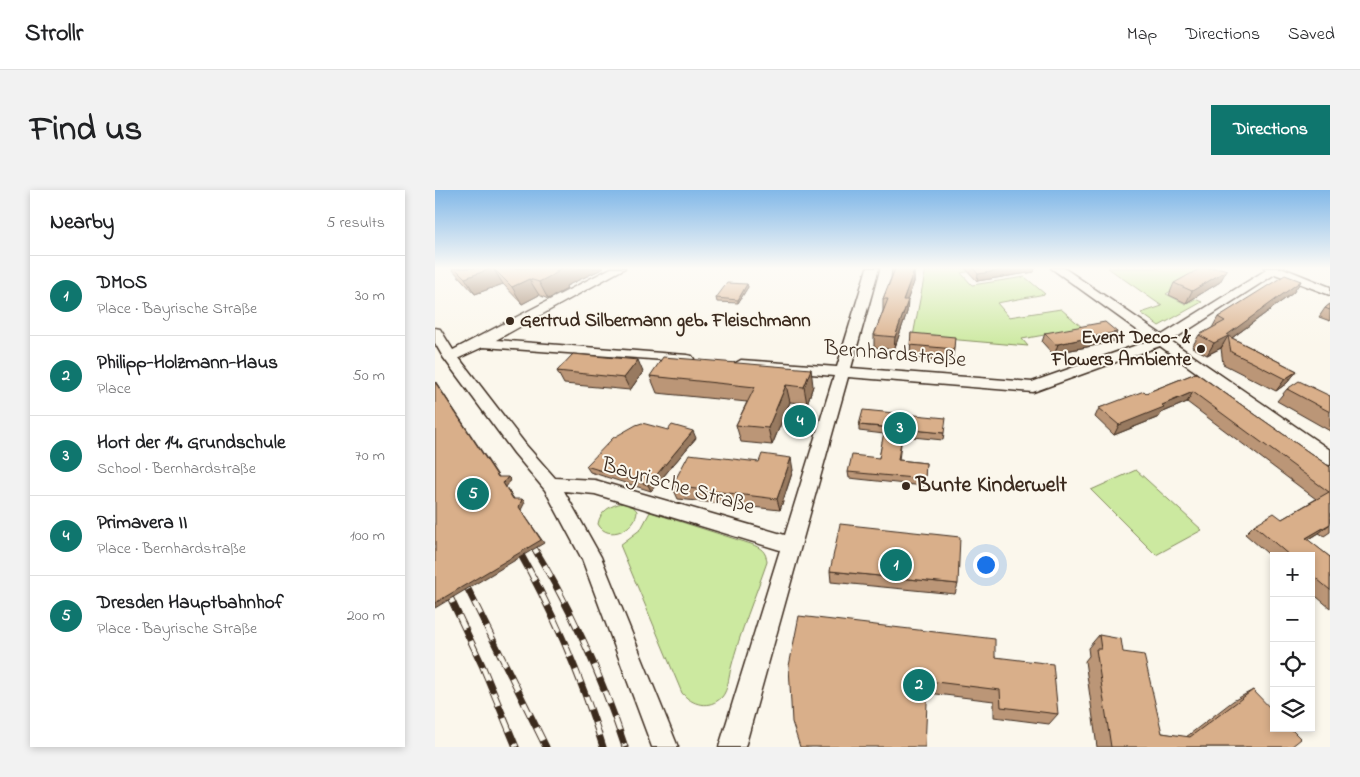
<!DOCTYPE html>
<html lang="en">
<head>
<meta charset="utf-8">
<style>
  body { margin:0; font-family:"Indie Flower",sans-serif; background:#f2f2f2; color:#202124 }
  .controls { position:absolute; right:15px; bottom:15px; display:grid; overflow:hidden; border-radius:0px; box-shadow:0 2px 8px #0003 }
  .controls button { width:45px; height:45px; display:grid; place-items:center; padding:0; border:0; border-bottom:1px solid #e0e0e0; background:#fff; color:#202124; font:25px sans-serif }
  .you { position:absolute; left:550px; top:374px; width:18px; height:18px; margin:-12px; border:4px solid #fff; border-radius:50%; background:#1a73e8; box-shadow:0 0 0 8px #1a73e833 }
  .badge { display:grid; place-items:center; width:32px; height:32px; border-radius:50%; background:#0f766e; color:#fff; font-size:16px; font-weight:700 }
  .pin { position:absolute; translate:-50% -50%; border:2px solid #fff; box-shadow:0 1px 5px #0006 }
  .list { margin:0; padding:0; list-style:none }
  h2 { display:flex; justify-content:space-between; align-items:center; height:65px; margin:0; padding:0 20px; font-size:21px }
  h2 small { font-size:16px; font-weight:400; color:#757577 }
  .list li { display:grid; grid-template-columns:32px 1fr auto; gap:15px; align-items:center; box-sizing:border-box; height:80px; padding:0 20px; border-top:1px solid #e0e0e0 }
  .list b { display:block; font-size:19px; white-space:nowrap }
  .list p { margin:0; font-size:16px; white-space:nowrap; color:#757577 }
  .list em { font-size:16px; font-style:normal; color:#757577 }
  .icon { flex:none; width:28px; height:28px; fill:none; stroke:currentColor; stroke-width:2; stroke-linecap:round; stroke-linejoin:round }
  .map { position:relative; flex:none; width:895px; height:557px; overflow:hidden; border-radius:0px }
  header { display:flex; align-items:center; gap:30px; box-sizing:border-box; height:70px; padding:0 25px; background:#fff; border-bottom:1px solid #e0e0e0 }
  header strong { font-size:24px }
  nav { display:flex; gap:28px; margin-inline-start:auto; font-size:18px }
  .intro { display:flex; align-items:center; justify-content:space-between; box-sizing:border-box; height:120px; padding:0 30px }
  h1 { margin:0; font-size:35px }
  .button { padding:12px 22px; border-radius:0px; background:#0f766e; color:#fff; font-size:18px; font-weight:700 }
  main { display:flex; gap:30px; padding:0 30px }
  aside { flex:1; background:#fff; border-radius:0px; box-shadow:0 2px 8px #0003 }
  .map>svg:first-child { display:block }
  .green { fill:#cce9a0; stroke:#848a5f }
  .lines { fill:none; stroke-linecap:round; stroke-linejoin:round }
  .minor-casing { stroke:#3b2a1e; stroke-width:3 }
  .minor { fill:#fbf7ec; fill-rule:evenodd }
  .rail-far1-casing { stroke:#3b2a1e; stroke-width:5.5 }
  .rail-casing { stroke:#3b2a1e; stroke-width:7 }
  .rail-far1 { stroke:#fbf7ec; stroke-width:4; stroke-dasharray:11; stroke-linecap:butt }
  .rail { stroke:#fbf7ec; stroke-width:5; stroke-dasharray:14; stroke-linecap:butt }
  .wall { fill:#bb9677; stroke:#3b2a1e }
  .shaded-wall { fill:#987a61; stroke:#3b2a1e }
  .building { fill:#d9af8a; stroke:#3b2a1e }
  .poi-dot { fill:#3b2a1e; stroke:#fbf7ec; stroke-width:2 }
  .labels { text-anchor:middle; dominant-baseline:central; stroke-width:4; stroke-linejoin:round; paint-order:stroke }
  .far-poi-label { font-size:19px; font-weight:bold; fill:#3b2a1e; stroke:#fbf7ec; text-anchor:start }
  .street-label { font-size:22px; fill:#3b2a1e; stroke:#fbf7ec }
  .poi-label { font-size:22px; font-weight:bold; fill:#3b2a1e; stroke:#fbf7ec; text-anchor:start }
</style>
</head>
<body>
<header>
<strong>Strollr</strong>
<nav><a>Map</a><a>Directions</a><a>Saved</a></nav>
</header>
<div class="intro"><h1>Find us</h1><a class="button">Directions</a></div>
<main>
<aside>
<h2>Nearby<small>5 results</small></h2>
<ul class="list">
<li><span class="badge">1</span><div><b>DMOS</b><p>Place · Bayrische Straße</p></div><em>30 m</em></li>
<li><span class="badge">2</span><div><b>Philipp-Holzmann-Haus</b><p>Place</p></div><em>50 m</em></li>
<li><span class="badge">3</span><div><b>Hort der 14. Grundschule</b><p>School · Bernhardstraße</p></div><em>70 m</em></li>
<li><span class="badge">4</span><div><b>Primavera II</b><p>Place · Bernhardstraße</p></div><em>100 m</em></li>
<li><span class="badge">5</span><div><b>Dresden Hauptbahnhof</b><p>Place · Bayrische Straße</p></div><em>200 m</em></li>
</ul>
</aside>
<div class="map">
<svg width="895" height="557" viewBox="0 0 895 557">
  <rect width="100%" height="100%" fill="#fbf7ec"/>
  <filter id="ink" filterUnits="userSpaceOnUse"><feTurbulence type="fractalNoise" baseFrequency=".02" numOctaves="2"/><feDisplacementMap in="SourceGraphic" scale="10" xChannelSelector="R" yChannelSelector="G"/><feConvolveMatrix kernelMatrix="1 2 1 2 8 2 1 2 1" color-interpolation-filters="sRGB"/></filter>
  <g filter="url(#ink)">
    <path class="green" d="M491,78H554L526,83L537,95L590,87L610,104L562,113L574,127L626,119L648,138L587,149L593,156L478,146Z
      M673,78H770L731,104L751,114L760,109L767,112L724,136L706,123L727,116Z
      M701,280L767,340L721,365L656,300Z
      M188,313H195L202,321C202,338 173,353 163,334C165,321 176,315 188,313Z
      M215,322L316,354C326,358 331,361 332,372C320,407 305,442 296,478C294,486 293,500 287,507C274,520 257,515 247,503L185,355L206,339Z"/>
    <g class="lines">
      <g class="minor-casing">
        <path id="minor" d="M176,78H190L61,150L252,165L257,166L259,169L257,172L48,157L24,168L91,255L120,288L160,290L350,345L399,186L306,178L299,174L306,170L402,177L432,78H444L416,178L597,192L716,150L616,78H629L727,145L831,80L829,78H848L895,97V105L840,84L736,151L895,260V275L889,274L725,156L598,202L413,187L310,557H284L345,360L160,304L129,301L166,367L243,557H217L147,369L110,300L79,263L8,167L0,153V138L5,139L18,160Z"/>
      </g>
      <use href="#minor" class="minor"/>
      <g class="rail-far1-casing">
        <path id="rail-far1" d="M93,347L96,352"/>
      </g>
      <g class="rail-casing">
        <path id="rail" d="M95,351C135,416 166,484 190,557
          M80,354C117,419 146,486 168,557
          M0,375L47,475L81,557
          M27,387L111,557"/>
      </g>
      <use href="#rail-far1" class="rail-far1"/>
      <use href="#rail" class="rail"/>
    </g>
    <path class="wall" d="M16,78H169L131,96L132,99L113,109L104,105L87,114L68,94L40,104Z
      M457,78H479L478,80H479V92L472,110V122L459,160L439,157V145L448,121V109L456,88Z
      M530,78H600L599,82L542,91Z
      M866,91L858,103L797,148L862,181L852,193L841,201L788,174L786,158L788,154L786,158L772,165L757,157L764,145L777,138L783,127Z
      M785,92L751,113L734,105L739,93Z
      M312,94L313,97L303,113L282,112L281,108Z
      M895,114V131L884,127L890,118Z
      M682,142L678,152L620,163H617L607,152L610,143Z
      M476,143L519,159L517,171L475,168Z
      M122,181L208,182L195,200L129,194Z
      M761,183L895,277V342L889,346L884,343L873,350L895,367V418L876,402V366H839V369L810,344L819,335L847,329L881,309L752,212L726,223L724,227L679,245L660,227L664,218L711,203Z
      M215,186L378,196L372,214L355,212L337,255L306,252L301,235L312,212L222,203Z
      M852,199L895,206V241L842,211Z
      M424,235L509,243L508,250L467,246L464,270L491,273L489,296L414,288L413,282L444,268L449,244L424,241Z
      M261,248L216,301L155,282L151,276Z
      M358,280L345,320L243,309L237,296Z
      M395,381L523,394L520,404L396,392Z
      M664,445L688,462L727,543L751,547L798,511L818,500L856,557H662L650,471L654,466L653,458Z
      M560,467L623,524L614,534L559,527V511L493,503L357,532Z"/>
    <path class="shaded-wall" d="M58,78L68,94L40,104L30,88Z
      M128,78H169L131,96L132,99L113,109L104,92L120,81Z
      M578,78H600L599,82L542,91L543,84Z
      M479,80V92L468,122V110Z
      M792,80L785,92L751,113L757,101Z
      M94,89L104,105L87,114L77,97Z
      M866,91L858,103L794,150L793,146L786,158L772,165L779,153Z
      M312,94L313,97L303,113V110Z
      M473,110L472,122L459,160L460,147Z
      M682,142L678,152L620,163L623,154Z
      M203,170L208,182L195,200L189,188Z
      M376,179L378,196L372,214L369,197Z
      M862,181L852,193L841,201L850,189Z
      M0,191L66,290L63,287Z
      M351,195L355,212L337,255L333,238Z
      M758,202L752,212L726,223L724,227L679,245L684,235L727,215Z
      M258,241L261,248L216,301L213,295Z
      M356,268L358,280L345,320L342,309Z
      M73,287L76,290L71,297L81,312L68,293Z
      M87,309L90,312L86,320L109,353L0,418V413L84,317Z
      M895,334L884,343L861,357L871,348Z"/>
    <path class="building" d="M20,78H128L120,81L123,82L104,92L94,89L77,97L58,78L30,88Z
      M457,78H475V79L479,80L468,110H473L460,147L439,145L453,109H448L460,79Z
      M538,78H578L543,84Z
      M766,78H786L792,80L757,101L739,93Z
      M850,85L866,91L792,145L793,146L779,153L764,145L790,131L783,127Z
      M292,93L312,94L303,110L281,108Z
      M895,114V120L890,118Z
      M670,132L682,142L623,154H620L610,143Z
      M476,143L520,147L519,159L475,155Z
      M793,146L862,181L850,189L817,172L796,162Z
      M138,164L203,170L189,188L122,181Z
      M228,167L376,179L369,197L351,195L333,238L301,235L320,197L215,186Z
      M761,183L895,277V334L871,348L895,367V400L876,384V366H855L819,335L839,323L847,329L894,302L758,202L727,215L729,217L684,235L664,218L709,201L711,203Z
      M864,191L895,206V222L852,199Z
      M0,192L63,287H73L68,293L78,309H87L84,317L106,350L0,413Z
      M428,220L511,228L509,243L468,239L463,270L491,273L490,289L413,282L417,265L444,268L450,237L424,235Z
      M207,233L233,240L237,235L258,241L213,295L151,276L178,248L201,235Z
      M254,264L324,272L327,264L356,268L342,309L237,296Z
      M405,334L525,347L523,394L395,381Z
      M364,426L560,449V467L618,474L623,524L566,517L565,500L493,491L490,557H365L357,532L354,476Z
      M664,445L686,449L688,462L709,465L727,543L755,547L818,500L839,522V538H855L866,549L856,557H676L661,459H666Z"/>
  </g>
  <linearGradient id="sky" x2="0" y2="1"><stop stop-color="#82b8e8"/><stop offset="0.5" stop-color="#fdfbf6"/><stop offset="1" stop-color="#fdfbf6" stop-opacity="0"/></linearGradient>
  <rect width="895" height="156" fill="url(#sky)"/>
  <g class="poi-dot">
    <circle cx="75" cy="131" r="5"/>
    <circle cx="766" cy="159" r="5"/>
    <circle cx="471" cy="296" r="5"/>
  </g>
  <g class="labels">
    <g class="far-poi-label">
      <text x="85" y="131">Gertrud Silbermann geb. Fleischmann</text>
      <text x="756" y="148" text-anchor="end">Event Deco- &amp;<tspan x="756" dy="22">Flowers Ambiente</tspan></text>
    </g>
    <g class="street-label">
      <text transform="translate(460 165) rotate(5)">Bernhardstraße</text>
      <text transform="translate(243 297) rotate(16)">Bayrische Straße</text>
    </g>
    <g class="poi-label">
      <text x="481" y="296">Bunte Kinderwelt</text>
    </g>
  </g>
</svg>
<div class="controls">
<button>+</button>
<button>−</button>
<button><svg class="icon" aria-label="locate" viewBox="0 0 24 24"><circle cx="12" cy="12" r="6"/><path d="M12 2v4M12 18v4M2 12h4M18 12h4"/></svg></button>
<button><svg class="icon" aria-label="layers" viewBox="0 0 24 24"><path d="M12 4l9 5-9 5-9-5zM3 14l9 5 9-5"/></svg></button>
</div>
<div class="you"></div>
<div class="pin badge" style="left:461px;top:375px">1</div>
<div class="pin badge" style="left:484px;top:495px">2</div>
<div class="pin badge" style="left:465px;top:238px">3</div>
<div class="pin badge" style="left:365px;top:231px">4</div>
<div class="pin badge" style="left:38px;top:304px">5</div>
</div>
</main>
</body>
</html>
